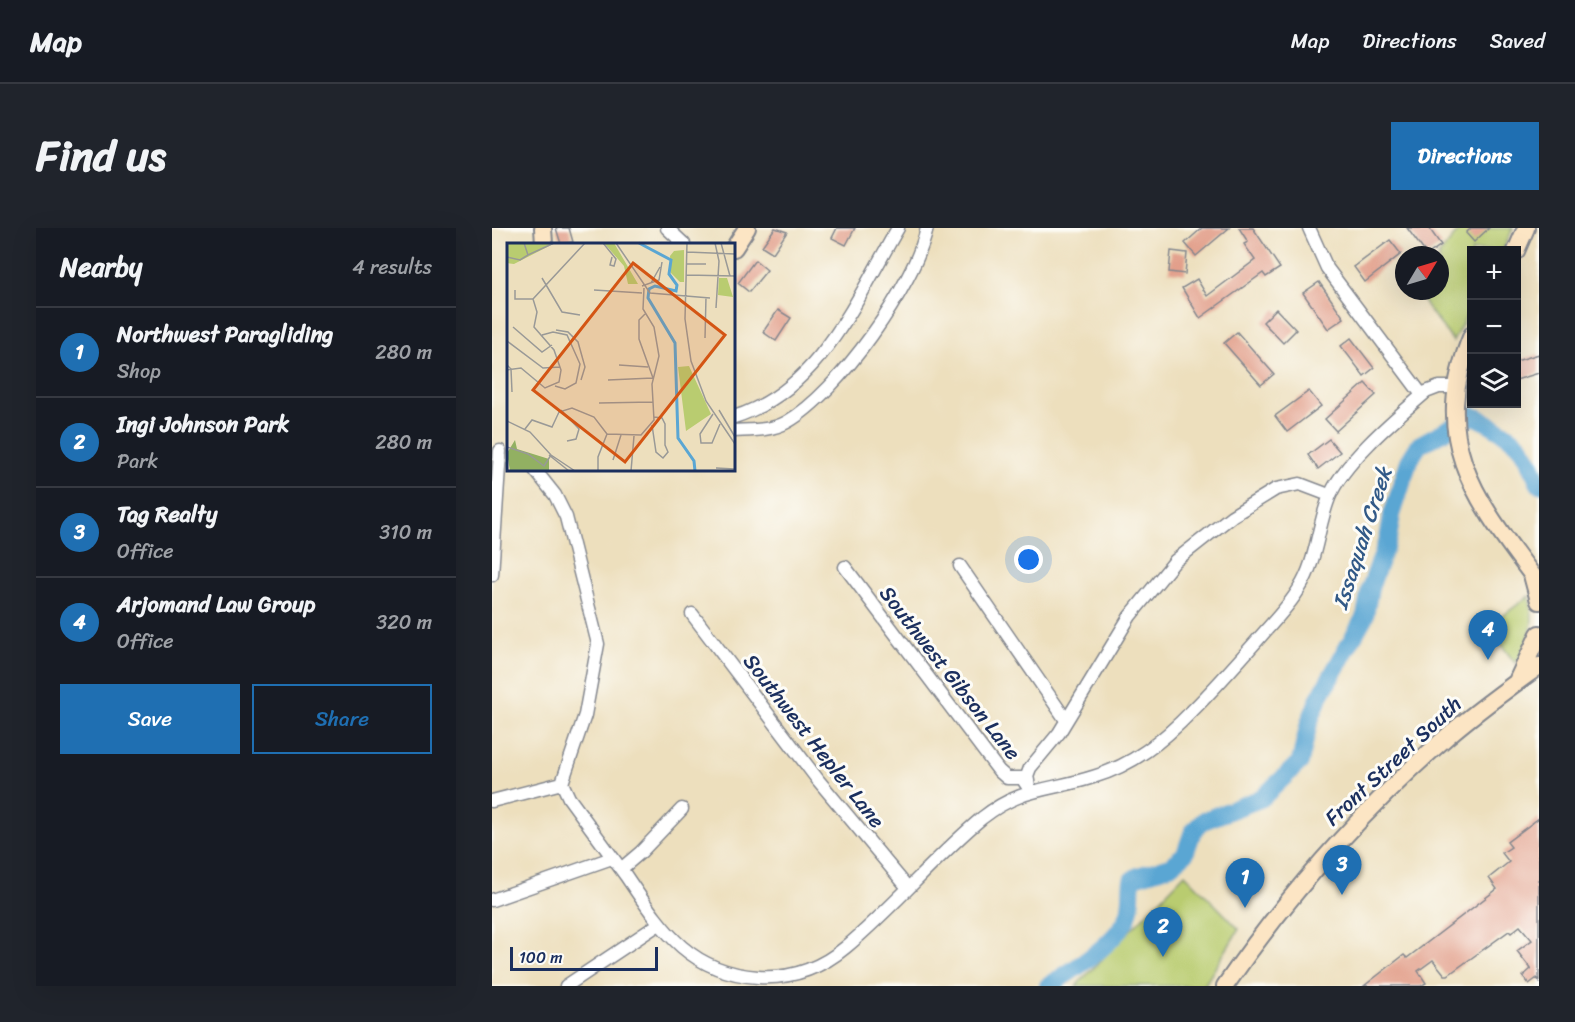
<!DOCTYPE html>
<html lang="en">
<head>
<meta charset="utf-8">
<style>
  body { margin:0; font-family:Sriracha,sans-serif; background:#20242c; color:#f1f3f6 }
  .controls { position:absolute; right:18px; top:18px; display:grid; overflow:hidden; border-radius:0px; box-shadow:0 6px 24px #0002 }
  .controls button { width:54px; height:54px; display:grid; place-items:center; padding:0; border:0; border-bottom:2px solid #363941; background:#171b24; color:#f1f3f6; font:30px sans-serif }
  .compass { position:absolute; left:903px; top:18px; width:54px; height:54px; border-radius:50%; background:#171b24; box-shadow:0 6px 24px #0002; rotate:52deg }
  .scale { position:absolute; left:18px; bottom:15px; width:148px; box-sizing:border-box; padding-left:6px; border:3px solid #1b2f5e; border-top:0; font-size:16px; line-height:21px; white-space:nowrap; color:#1b2f5e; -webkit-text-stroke:4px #fdfcf7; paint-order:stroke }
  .you { position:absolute; left:537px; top:332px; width:21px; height:21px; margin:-15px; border:4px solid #fff; border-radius:50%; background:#1a73e8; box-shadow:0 0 0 9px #1a73e833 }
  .badge { display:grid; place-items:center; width:39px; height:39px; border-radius:50%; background:#1f6fb2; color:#fff; font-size:20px; font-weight:700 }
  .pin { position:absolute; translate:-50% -50px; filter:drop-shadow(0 2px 3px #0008) }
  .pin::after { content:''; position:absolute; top:32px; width:21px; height:18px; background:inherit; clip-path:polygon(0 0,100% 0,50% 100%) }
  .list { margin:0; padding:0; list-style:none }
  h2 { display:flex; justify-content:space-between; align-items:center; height:78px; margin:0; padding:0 24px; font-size:26px }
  h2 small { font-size:20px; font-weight:400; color:#9ea1a6 }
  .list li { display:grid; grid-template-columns:39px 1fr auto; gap:18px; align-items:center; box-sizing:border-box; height:90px; padding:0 24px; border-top:2px solid #363941 }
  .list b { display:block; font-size:22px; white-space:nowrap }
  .list p { margin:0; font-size:20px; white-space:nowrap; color:#9ea1a6 }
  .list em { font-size:20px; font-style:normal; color:#9ea1a6 }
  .actions { display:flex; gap:12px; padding:18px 24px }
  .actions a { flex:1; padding:14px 0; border:2px solid #1f6fb2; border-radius:0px; text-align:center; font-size:21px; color:#1f6fb2 }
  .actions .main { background:#1f6fb2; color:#fff }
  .icon { flex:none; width:33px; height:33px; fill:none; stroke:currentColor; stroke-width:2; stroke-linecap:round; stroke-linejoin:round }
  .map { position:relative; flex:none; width:1047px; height:758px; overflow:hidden; border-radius:0px }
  header { display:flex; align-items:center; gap:36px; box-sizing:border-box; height:84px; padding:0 30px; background:#171b24; border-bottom:2px solid #363941 }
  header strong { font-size:28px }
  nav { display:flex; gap:33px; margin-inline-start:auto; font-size:21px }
  .intro { display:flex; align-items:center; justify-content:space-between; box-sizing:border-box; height:144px; padding:0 36px }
  h1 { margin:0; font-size:42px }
  .button { padding:15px 27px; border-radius:0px; background:#1f6fb2; color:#fff; font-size:21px; font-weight:700 }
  main { display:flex; gap:36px; padding:0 36px }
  aside { flex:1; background:#171b24; border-radius:0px; box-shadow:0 6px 24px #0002 }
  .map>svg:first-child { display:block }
  .green { fill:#b9cc70; stroke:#6a7e67; stroke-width:1.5 }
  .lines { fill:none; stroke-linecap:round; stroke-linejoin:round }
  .river { stroke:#5aa6d3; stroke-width:18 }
  .building { fill:#e29f8a }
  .street-casing { stroke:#84878e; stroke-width:15 }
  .secondary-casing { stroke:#84878e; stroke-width:20 }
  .street { stroke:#fff; stroke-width:12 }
  .secondary { stroke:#fce5c4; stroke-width:16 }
  .labels { text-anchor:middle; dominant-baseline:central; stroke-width:6; stroke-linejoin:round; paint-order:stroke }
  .street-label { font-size:21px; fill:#1b2f5e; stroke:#fdfcf7 }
  .water-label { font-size:22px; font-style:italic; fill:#315987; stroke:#fdfcf7 }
  .inset-river { fill:none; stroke:#5aa6d3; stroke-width:3 }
  .inset-road { fill:none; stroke:#999997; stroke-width:1.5 }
  .view { fill:#d45514; fill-opacity:0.15; stroke:#d45514; stroke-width:3 }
  .inset-edge { fill:none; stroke:#1b2f5e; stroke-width:3 }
</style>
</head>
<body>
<header>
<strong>Map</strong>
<nav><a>Map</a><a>Directions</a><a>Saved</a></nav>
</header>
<div class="intro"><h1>Find us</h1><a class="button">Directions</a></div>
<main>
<aside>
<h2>Nearby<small>4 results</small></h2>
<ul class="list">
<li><span class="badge">1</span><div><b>Northwest Paragliding</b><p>Shop</p></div><em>280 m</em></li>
<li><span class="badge">2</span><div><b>Ingi Johnson Park</b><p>Park</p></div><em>280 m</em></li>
<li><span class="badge">3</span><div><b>Tag Realty</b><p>Office</p></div><em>310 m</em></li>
<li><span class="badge">4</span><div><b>Arjomand Law Group</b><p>Office</p></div><em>320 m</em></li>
</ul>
<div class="actions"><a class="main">Save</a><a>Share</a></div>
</aside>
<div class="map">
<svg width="1047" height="758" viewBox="0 0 1047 758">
  <rect width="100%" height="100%" fill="#fdfcf7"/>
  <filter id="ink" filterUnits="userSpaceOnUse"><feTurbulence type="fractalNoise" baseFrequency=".0167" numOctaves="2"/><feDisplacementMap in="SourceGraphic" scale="12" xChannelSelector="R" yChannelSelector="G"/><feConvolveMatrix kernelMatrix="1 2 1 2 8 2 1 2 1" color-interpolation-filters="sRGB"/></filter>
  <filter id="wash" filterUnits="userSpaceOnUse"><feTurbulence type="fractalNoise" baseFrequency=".008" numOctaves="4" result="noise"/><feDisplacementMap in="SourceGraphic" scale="24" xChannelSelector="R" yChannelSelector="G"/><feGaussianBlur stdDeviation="1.35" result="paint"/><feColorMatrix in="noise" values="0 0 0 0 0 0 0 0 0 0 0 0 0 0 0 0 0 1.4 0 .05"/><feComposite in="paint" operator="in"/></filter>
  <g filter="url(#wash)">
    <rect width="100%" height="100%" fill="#eddfbd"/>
    <path class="green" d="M969,0H1021L1011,22H980L979,79L961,113L923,63H948L947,27Z
      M1037,368C1044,394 1039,414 1023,435L996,399Z
      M693,646L747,701L712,758H584Z"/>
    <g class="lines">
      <path class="river" d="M556,758C580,743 623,716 635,690C641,678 638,665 640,652L646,648L678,638L693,626L701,603L711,593L770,570L808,534L817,495L827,470L873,388L878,360L896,311L900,287L917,233L927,217L980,188C988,189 994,194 1001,198C1033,217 1033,222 1047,256"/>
    </g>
    <g id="blocks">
      <path class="building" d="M64,0H77L81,14L69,16Z
        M283,0L295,4L281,25L270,18Z
        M345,0H363L354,17L340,10Z
        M710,0H737L704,28L693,15Z
        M747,0H761L788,40L774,49L771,45L708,90L690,60L705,51L715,68L763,32L752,16L756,14Z
        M915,0H937L949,17L935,27Z
        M979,0H997L982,14L974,5Z
        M898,12L909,26L873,54L862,39Z
        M679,23L695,25L693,46L677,44Z
        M263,32L275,42L257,64L246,55Z
        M827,54L852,90L836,101L811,65Z
        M784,81L804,102L791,115L771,94Z
        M286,82L299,90L284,113L271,104Z
        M745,104L782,146L769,157L732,115Z
        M859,110L882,140L872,148L849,118Z
        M1047,126V145L1024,152V133Z
        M873,155L884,167L844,203L833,191Z
        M817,163L829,178L795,204L783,188Z
        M837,211L848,224L826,241L816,227Z
        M1047,590V753L1045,750L1037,756L1031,748L1039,741L1025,723L1040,712L1028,698L1019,705L1017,703L956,747H953L941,732L926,743L934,755L929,758H872L912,727L915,730L1005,661L997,650L1017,634L1010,625L1019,619L1015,614Z"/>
    </g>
  </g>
  <g filter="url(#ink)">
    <use href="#blocks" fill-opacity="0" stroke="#84878e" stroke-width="1.5"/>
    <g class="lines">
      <g class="street-casing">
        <path id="street" d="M175,0L192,16
          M817,0L835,40L930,167
          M242,189C328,162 364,72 406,0
          M242,203C259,202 279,203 295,194C346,165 423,57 435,0
          M43,242L63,267L74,289L106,416L93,487L70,555
          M468,338L574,492
          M353,339L507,543L515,550H530L536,559
          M0,347L8,223
          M200,386L326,552L416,660
          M70,555L77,570C96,596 115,622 134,648C170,701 196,744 266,749C299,751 329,740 354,719C402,679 442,630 490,590C529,559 558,563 601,549C641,537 671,513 700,483C724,459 747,433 769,408C782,393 797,378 807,361C825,333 825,300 837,270C850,235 905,189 934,164L947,159H964
          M538,563L535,548L538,540L567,505L638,388L683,333L740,288L784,261L808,256L837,267
          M0,573L70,555
          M129,641L149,624L190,581
          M0,672L120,630
          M74,758L167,696"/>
      </g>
      <g class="secondary-casing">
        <path id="secondary" d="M51,0L52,16
          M242,20L255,0
          M1024,23L1034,0
          M980,107C935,215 986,274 1047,356
          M1040,347L1047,373
          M1026,451L1047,406
          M733,758C795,668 867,586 950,513C980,486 1014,462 1047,438"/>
      </g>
      <use href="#street" class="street"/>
      <use href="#secondary" class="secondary"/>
    </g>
  </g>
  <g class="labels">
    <g class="street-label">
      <text transform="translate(458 445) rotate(52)">Southwest Gibson Lane</text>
      <text transform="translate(322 513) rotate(52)">Southwest Hepler Lane</text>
      <text transform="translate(901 533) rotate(-43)">Front Street South</text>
    </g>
    <g class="water-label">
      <text transform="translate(870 310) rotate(-72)">Issaquah Creek</text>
    </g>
  </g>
  <g transform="translate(15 15)">
    <rect width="228" height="228" fill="#eddfbd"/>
    <path d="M0,0H48L7,21L0,20ZM97,0H107L131,41H121L117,23ZM177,7V39H173L164,30L163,13L167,8ZM212,35H220L226,54L211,52ZM182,123L204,171L179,188L171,124Z" fill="#b9cc70"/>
    <path d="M8,197L10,206L42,216V228H3L0,210Z" fill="#92b062"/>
    <path class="inset-river" d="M132,0L164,17L162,31L170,42L169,48L148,43L142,46L141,55L168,100L171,195L187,218L188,228"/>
    <path class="inset-road" d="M17,0L21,12L47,0M96,0L109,16L107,23L103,22L105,14M109,0L143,50L203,55M180,0L178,76L184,118L199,158L228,201M208,0L212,18L209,65M214,0L223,33M180,9L228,11M0,14L13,17L21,12M180,21H199M179,32L228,33M35,35L55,69L73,72M144,40L153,24M135,43L152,37L155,19M8,47V56H26M87,47L135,50M138,71L132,77V96L146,135M6,84L35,109L45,102M49,87L61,89L71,99L78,124L74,137M35,92L46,89L60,92L73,121L69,140L58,146L48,143M198,95L199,54M0,98L36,125L53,124M0,122L4,126L5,149M112,122L141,124M0,127L14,125L38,145L52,139L54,127L47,107L27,84L30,69L26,56L78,0M101,137L146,135M92,160L146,159M54,167L72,186L69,196L60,198M212,167L228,194M206,171L193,191L194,200H205L213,181M0,178L23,189L44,212L68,228M145,182L149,209L156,215L161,209L158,202V181L155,175L147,174M18,186L25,177L45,184L52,169L65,165L87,174L100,191M100,191L134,192L147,177L145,141L152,113L147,84L136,66L137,45M0,204L21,211L37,223L44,212M42,212L62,228M106,217L114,192M209,225L228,226M91,228V214L100,191M124,228L127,193"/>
    <path class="view" d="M126,20L218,92L118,219L26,147Z"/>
    <rect width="228" height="228" class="inset-edge"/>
  </g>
</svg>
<div class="controls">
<button>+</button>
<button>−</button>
<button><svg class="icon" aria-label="layers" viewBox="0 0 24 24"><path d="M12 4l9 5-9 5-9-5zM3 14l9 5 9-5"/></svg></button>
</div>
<svg class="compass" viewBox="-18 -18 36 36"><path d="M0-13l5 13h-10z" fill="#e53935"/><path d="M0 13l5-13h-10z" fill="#9ea1a6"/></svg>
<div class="scale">100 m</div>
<div class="you"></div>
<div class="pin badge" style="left:753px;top:680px">1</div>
<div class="pin badge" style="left:671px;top:729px">2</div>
<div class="pin badge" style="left:850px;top:667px">3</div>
<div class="pin badge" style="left:996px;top:432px">4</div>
</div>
</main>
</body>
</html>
